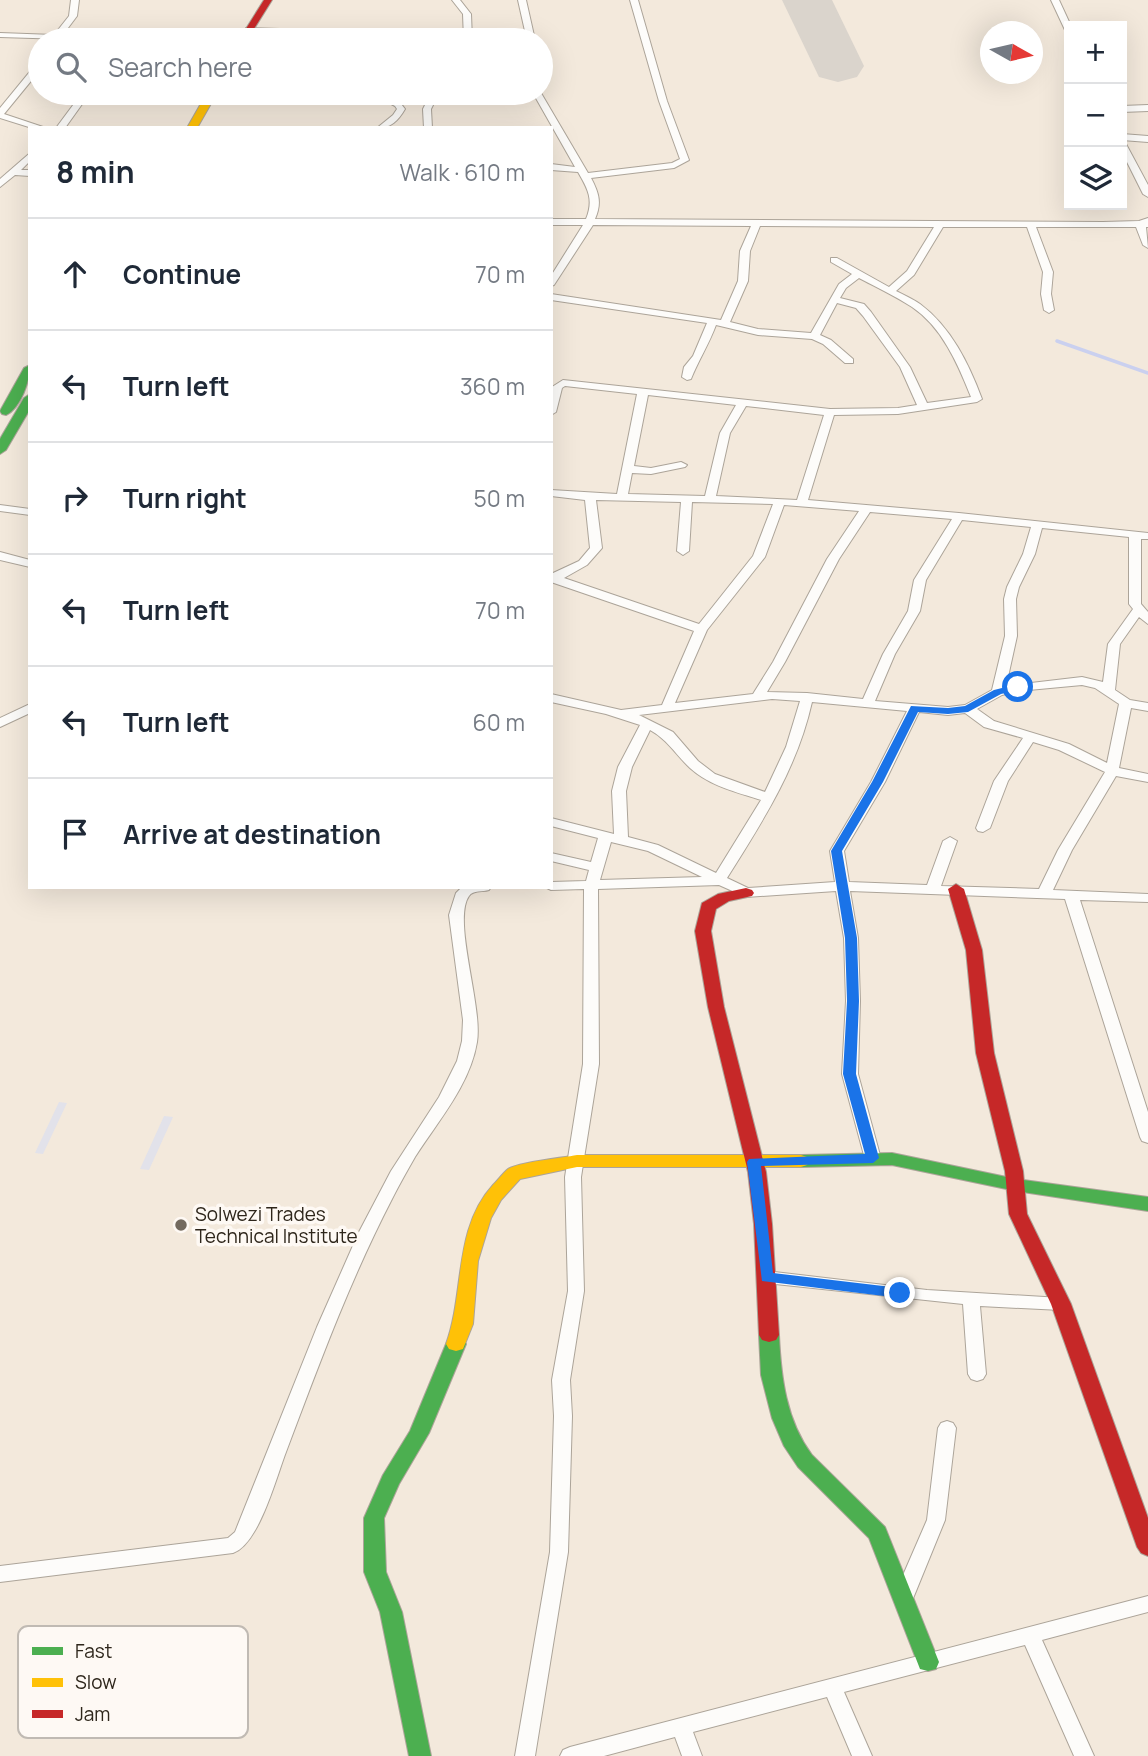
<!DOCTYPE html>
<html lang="en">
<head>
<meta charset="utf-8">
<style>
  body { margin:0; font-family:Manrope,sans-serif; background:#f2f2f3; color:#1f2937 }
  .controls { position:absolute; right:21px; top:21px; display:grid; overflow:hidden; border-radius:0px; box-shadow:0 7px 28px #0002 }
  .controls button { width:63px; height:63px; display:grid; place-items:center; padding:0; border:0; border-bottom:2px solid #e0e1e3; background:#fff; color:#1f2937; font:35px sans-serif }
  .compass { position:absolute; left:980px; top:21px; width:63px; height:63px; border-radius:50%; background:#fff; box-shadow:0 7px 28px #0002; rotate:98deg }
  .stop { position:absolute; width:21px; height:21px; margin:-16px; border:5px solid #1a73e8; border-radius:50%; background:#fff }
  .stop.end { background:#1a73e8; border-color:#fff; box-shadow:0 2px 7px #0008 }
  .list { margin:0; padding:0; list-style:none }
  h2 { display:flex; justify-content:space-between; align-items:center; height:91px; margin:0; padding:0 28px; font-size:30px }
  h2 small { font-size:23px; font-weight:400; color:#747a83 }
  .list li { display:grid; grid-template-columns:46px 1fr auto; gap:21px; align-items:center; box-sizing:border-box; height:112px; padding:0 28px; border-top:2px solid #e0e1e3 }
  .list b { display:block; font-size:26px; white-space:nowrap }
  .list em { font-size:23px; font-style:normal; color:#747a83 }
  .icon { flex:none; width:38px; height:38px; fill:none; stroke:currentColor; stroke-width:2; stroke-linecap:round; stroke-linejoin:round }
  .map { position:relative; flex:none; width:1148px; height:1756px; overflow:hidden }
  .search { position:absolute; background:#fff; box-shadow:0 7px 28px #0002; left:28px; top:28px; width:525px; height:77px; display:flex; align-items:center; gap:18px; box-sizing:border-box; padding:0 24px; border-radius:38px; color:#747a83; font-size:26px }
  .panel { position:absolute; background:#fff; box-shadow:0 7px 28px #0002; left:28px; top:126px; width:525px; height:763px; border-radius:0px }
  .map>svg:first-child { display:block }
  .green { fill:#e2e2ea }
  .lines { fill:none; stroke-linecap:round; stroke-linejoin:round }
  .stream { stroke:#cad0ef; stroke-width:3.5 }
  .runway { fill:#dad4cc; fill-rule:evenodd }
  .street-casing { stroke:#aca499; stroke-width:2 }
  .fast-casing { stroke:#aca499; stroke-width:2 }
  .slow-casing { stroke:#aca499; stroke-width:2 }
  .jam-casing { stroke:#aca499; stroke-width:2 }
  .street { fill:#fdfcfa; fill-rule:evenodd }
  .fast { fill:#4caf50; fill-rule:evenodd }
  .slow { fill:#ffc107; fill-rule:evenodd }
  .jam { fill:#c62828; fill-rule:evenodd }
  .route { fill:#1a73e8 }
  .poi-dot { fill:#736a5f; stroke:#fef9f4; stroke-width:2.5 }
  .labels { text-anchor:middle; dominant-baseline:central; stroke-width:7; stroke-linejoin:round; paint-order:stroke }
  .poi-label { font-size:19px; fill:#2e261b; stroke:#fef9f4; text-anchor:start }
  .key { fill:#fef9f4; stroke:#c0bab3; stroke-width:2 }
  .key-label { font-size:19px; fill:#2e261b }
</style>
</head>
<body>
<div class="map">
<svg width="1148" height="1756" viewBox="0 0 1148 1756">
  <rect width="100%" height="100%" fill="#f3e9dc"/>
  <path class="green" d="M59,1102L67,1103L43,1154L35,1153Z
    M164,1116L173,1117L149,1170L140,1169Z"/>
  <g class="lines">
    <path class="stream" d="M1057,341L1148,373"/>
    <path class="runway" d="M782,0H832L864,66L857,77L838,82L819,77Z"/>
    <g class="street-casing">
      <path id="street" d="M71,0H79L77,16L62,36L94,38L98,40L0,37V33L54,35L69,16Z
        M452,0H460L471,14L472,40H464L463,14Z
        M518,0H526L535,40H527Z
        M630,0H638L667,101L689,160L674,168L591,178C599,193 602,203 595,219L1103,222L1139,221L1148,218V227H1146L1148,248L1143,245L1136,227H1036L1053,272L1051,294L1054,310L1049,313L1044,310L1041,294L1043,272L1027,227H943L914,275L896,291C904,295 913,299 920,304C951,327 969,364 982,399L977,402L898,414L834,415L808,500L959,513L1148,533V539H1141V604L1148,612V624L1139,617L1120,644L1115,690L1130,700L1148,703V711L1131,708L1119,768L1148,774V782L1116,776L1072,850L1053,890L1148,894V902L1080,900L1148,1112V1143L1142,1141L1140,1137L1065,899L850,891L858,938L860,1001L858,1074L881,1159L879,1163H867L865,1159L842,1074L846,1001L844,938L836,891L746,897L719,885L598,889L599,1064L581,1177L584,1291L570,1380L572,1416L568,1552L535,1756H515L550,1552L554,1416L552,1380L568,1291L565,1177L583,1064L584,889L551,890L545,887H551V882L586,881L589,870L551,861V853L591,862L598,838L551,826V818L614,834L612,791L618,767L640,725L606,714L551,702V694L621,710L662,705L694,631L551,582V574L579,561L590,548L585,500L551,496V490L617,494L637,394L565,386L562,388L556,412L551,415L552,387L563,380L830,409L898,408L917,405L900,367L863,316L856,308L837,303L820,335L831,340L853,359V363H845L823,344L812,339L758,335L716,325C709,344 698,361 691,379L687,380L682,377L684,367L693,356L707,323L551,300V294L721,320L738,281L740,251L751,226L593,225L554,285L551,286V276L583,225H551V219H586C594,200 588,189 578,172L551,170V164L575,167L533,93H541L588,173L672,163L680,159L659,101ZM760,226L934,227L907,271L889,287L837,258H831V262L852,274L839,284L811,333L758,329L730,322L748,281L750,251ZM859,278C876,287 895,296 912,307C942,327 958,364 971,397L927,403L910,367L871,312L864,304L840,298L846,288ZM648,395L736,405L720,433L705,496L628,494L632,473L651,474L685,467L687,465L681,462L651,468L634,466ZM746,406L824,415L797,500L716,496L730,433ZM596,500L681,502L677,551L683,555L689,551L692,502L773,504L753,556L699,624L564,578L587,565L602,548ZM784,505L859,511L827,559L773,662L753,694L675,703L707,630L765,557ZM870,512L952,519L914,580L908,611L883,654L863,699L807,693L767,692L785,662L839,559ZM962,520L1031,527L1023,554L1007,587L1004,599L1005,636L992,690L965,705L948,707L875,701L895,654L920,611L926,580ZM1042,528L1129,537V604L1133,609L1108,644L1103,682L1082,677L1006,686L1017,636L1016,599L1019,587L1035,554ZM1082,685L1095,688L1119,704L1107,763L1069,744L994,721L977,709L1002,695L1018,691ZM772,699L800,701L786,747L765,792L715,774L698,761L673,732L639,715ZM812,702L907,711L871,782L830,851L835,882L748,888L727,878C762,822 797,769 812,702ZM919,712L948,715L965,713L984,727L1023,738L994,781L976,828L978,831L983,832L990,828L1008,781L1033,742L1059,750L1105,772L1058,850L1039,889L941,886L957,841L950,837L943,841L927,885L849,882L844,851L885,782ZM650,730C668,740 676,755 690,768C710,786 736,792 761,800L716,873L658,845L628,837L626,791L632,767ZM611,842L648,851L702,877L600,880Z
        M1051,0H1059L1071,26H1069V32L1065,30Z
        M249,28L314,30L345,40H333L313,34L246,32V28Z
        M37,63H40V70L4,114L46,128H32L0,118V108Z
        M82,93H90L65,128H56Z
        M371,93C384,92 398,98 405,109C398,121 391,128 377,128L393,115L397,109L395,106Z
        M431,93H439L431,109L432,128H424L423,109Z
        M1148,105V111L1122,112V106Z
        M1122,134L1148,136V142L1122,140Z
        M1122,141L1126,144L1148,185V197L1143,194L1122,152Z
        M30,153V161L21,170H30V176L15,175L0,187V179Z
        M0,505L30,509V515L0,511Z
        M0,552L30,560V567L0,560Z
        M30,704V713L0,727V718Z
        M462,887H491L489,890C483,892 473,890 469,896C452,920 483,1006 477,1042C470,1085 438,1121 415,1157C407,1171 399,1185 392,1199C350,1280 318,1367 286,1452C276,1478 259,1544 233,1553L0,1582V1566L228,1538L235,1532L317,1327L359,1232L391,1171L439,1097L457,1061L462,1041L463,1020L449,915L456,893Z
        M766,1271L927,1290L1061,1298L1067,1299L1070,1304L1067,1309L1061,1310L980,1306L986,1374L983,1379L977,1381L971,1379L968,1374L963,1304L766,1283L760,1281L758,1277L760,1273Z
        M947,1421L953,1423L956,1428L945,1520L914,1596L911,1602L904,1604L897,1602L894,1596L927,1520L938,1428L941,1423Z
        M1148,1596V1612L1042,1640L1094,1756H1074L1025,1645L844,1692L872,1756H852L827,1697L693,1732L702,1756H682L675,1737L604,1756H560L563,1750L570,1747Z"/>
    </g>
    <g class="fast-casing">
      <path id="fast" d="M30,365C30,380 21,408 6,415L2,414L0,411L24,368Z
        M30,394V409L6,450L0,454V439L24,398Z
        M892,1153L1016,1179L1148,1197V1211L1016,1191L892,1165L801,1167L795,1165L792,1161L795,1157L801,1155Z
        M769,1328L776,1330L779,1335C781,1377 786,1420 812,1455L885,1527L939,1662L936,1669L928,1671L920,1669L869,1538L798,1467L784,1446L772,1418L761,1375L759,1335L762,1330Z
        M456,1337L463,1339L466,1344L429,1433L399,1484L384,1518L386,1572L402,1612L431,1756H409L380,1612L364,1572V1518L383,1475L410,1431L446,1344L449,1339Z"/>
    </g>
    <g class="slow-casing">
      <path id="slow" d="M207,93H217L197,128H187Z
        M577,1155H801L807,1157L810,1161L807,1165L801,1167H577L520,1179L501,1200L491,1218L478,1261L473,1324L463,1349L456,1351L449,1349L446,1344C465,1292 453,1229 493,1185C498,1180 503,1173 508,1169C520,1162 562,1158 577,1155Z"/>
    </g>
    <g class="jam-casing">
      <path id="jam" d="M264,0H272L247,40H239Z
        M956,884L964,889L982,950L994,1053L1023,1171L1027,1214L1071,1304L1148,1518V1556L1141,1553L1137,1547L1051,1304L1009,1214L1005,1171L976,1053L966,950L948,889Z
        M746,888L752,890L754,893L752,896L729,901L716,909L711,931L724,1007L766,1172L772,1224L779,1335L776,1340L769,1342L762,1340L759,1335L754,1224L748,1172L708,1007L695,931L702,903L718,894Z"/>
    </g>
    <use href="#street" class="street"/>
    <use href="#fast" class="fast"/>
    <use href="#slow" class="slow"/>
    <use href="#jam" class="jam"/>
  </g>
  <path class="route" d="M1018,684L1023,687L1022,689L1001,694L968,712L948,714L918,712L883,782L842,851L857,938L859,1001L856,1074L879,1158L873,1163L761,1166L773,1273L900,1288L907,1293L900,1298L762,1281L747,1162L749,1159L865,1154L843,1074L847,1001L845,938L831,851L872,782L911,706L948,708L965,706L994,690Z"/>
  <circle class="poi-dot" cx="181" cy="1225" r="7"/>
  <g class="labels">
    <g class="poi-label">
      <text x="195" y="1214">Solwezi Trades<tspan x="195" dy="22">Technical Institute</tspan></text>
    </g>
  </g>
  <rect x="18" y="1626" width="230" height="112" rx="10" class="key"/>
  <rect x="32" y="1647" width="31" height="8" fill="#4caf50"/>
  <rect x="32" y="1678" width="31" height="9" fill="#ffc107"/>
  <rect x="32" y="1710" width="31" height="8" fill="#c62828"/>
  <g class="key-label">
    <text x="75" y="1658">Fast</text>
    <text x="75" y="1689">Slow</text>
    <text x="75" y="1721">Jam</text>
  </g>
</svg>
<div class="controls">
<button>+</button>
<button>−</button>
<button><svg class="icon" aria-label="layers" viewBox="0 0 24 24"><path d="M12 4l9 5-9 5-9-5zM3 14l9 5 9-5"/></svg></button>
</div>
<svg class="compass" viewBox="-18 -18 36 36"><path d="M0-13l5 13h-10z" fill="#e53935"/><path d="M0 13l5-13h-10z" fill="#747a83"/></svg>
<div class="stop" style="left:1018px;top:687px"></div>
<div class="stop end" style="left:900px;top:1293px"></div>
<div class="search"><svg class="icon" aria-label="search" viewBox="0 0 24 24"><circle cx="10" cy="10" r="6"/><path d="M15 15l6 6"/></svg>Search here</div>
<section class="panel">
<h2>8 min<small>Walk · 610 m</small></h2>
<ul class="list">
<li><svg class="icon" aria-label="ahead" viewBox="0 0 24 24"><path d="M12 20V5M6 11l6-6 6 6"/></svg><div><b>Continue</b></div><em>70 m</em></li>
<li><svg class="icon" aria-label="left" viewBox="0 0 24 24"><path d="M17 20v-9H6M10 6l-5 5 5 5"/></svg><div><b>Turn left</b></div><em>360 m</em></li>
<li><svg class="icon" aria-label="right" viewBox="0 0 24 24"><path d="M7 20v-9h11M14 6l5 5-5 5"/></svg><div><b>Turn right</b></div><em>50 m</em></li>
<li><svg class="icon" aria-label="left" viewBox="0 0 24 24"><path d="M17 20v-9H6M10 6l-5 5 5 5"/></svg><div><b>Turn left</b></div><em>70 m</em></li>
<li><svg class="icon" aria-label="left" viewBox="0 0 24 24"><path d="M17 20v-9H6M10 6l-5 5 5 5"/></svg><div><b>Turn left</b></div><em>60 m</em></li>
<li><svg class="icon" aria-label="arrive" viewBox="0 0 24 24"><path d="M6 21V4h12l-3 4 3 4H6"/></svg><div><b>Arrive at destination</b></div></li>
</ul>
</section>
</div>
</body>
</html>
